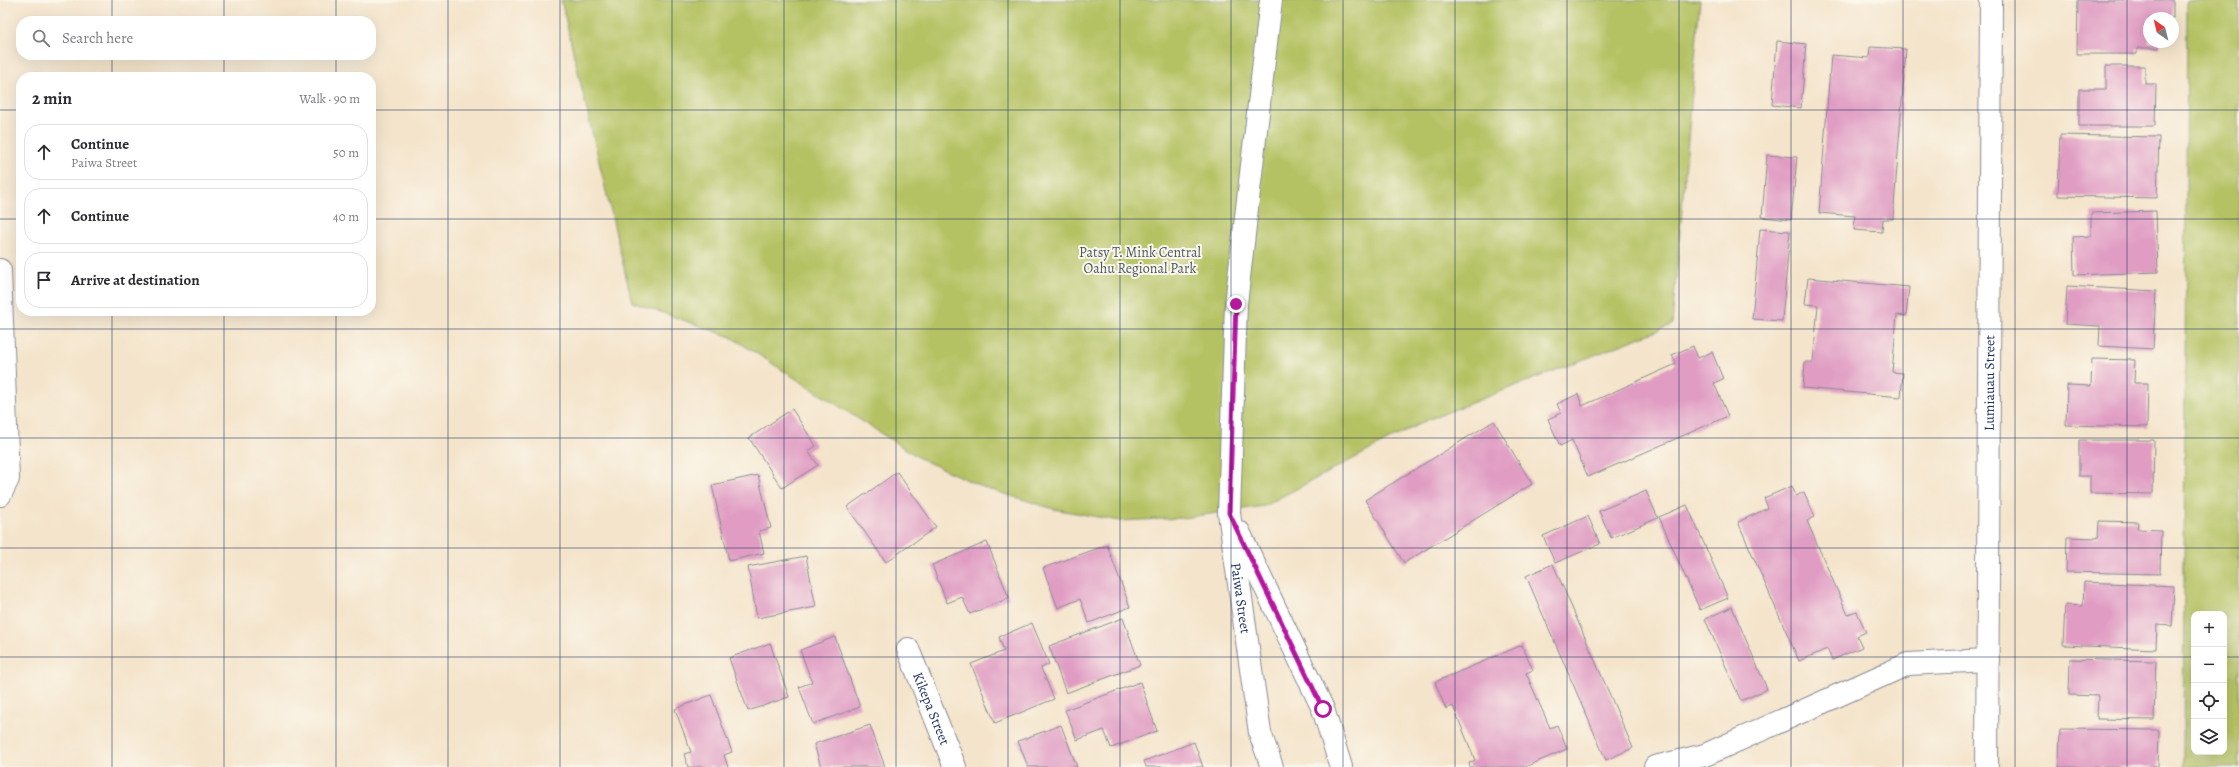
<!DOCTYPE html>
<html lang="en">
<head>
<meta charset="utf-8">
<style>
  body { margin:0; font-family:Alegreya,serif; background:#f7f7f7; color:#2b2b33 }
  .controls { position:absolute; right:12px; bottom:12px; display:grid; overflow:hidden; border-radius:8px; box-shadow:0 4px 16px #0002 }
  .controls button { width:36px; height:36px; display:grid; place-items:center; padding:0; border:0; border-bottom:1px solid #e1e1e2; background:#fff; color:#2b2b33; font:20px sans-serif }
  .compass { position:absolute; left:2143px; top:12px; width:36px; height:36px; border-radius:50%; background:#fff; box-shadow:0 4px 16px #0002; rotate:325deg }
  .stop { position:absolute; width:12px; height:12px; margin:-9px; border:3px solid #b5179e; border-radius:50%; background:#fff }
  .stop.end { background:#b5179e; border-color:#fff; box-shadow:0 1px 4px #0008 }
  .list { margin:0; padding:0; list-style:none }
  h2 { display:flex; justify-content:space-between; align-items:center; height:52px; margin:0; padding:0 16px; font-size:17px }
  h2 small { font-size:13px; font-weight:400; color:#7c7c81 }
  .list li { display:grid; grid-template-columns:26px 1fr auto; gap:12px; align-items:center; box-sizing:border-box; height:56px; margin:0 8px 8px; padding:0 8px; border:1px solid #e1e1e2; border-radius:16px }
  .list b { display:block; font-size:15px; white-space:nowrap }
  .list p { margin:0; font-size:13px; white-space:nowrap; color:#7c7c81 }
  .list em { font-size:13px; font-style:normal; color:#7c7c81 }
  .icon { flex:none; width:22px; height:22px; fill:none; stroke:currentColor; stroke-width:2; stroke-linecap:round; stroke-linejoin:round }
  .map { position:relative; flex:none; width:2239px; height:767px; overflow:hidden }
  .search { position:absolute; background:#fff; box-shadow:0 4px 16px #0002; left:16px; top:16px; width:360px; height:44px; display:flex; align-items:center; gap:10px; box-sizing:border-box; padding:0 14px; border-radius:16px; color:#7c7c81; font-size:15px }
  .panel { position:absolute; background:#fff; box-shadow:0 4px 16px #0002; left:16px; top:72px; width:360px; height:244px; border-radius:16px }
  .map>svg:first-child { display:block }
  .green { fill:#b5c264; stroke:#687861; fill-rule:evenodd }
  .building { fill:#e09cc3 }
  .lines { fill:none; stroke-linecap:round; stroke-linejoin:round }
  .minor-casing { stroke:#888a94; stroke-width:24 }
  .minor { stroke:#fff; stroke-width:22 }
  .route { stroke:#b5179e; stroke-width:5 }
  .grid { fill:none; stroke:#1b2f5e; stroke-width:1; stroke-opacity:0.55 }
  .labels { text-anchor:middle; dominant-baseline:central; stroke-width:4; stroke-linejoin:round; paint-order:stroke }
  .park-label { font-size:14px; fill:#495b60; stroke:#fbf7ec }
  .street-label { font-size:14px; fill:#1b2f5e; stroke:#fbf7ec }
</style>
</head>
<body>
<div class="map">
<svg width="2239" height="767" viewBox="0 0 2239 767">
  <rect width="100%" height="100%" fill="#fbf7ec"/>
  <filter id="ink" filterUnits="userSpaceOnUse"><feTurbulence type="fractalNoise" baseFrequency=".025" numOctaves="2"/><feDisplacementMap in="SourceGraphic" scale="8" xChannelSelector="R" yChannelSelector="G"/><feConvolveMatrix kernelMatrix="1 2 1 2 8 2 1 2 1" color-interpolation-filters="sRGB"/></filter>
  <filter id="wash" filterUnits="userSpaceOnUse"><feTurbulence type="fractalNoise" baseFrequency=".012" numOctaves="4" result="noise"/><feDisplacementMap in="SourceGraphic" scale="16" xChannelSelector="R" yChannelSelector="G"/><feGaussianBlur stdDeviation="0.9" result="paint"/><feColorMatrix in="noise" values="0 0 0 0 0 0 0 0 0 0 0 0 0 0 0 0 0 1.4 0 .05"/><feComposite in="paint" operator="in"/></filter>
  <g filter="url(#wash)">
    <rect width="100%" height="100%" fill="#f4e4cb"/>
    <path class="green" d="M561,0H1700L1672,325L1425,421L1264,506L1183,518L1120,521L1054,509L985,488L921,459L731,337L632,302Z
      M2187,0H2239V767H2183ZM2194,614H2224V752H2194Z"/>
    <g id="blocks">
      <path class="building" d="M2078,0H2173V18H2149V42H2159V48H2137V54H2077Z
        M1777,41L1806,44L1801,108L1772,105Z
        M1870,47L1906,49L1893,219H1883L1882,232L1854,230L1855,216L1819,213L1831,55L1869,58Z
        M2106,66H2145V84H2156L2155,126H2079V89H2106Z
        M2060,135L2159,137L2157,198L2058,196Z
        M1767,155L1797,157L1791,220L1762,217Z
        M2156,211L2158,272L2074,275L2073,237L2091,236V213Z
        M1760,229L1790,231L1782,321L1752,319Z
        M1808,278L1909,287L1906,316L1897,315L1892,372L1903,373L1901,397L1803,388L1805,362H1813L1818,305L1805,304Z
        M2067,286L2156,291L2153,349L2099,346L2100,326L2065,324Z
        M1693,346L1698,358L1712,352L1723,379L1714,383L1728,416L1588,477L1572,440L1560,446L1548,419L1561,413L1557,404L1578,394L1582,406L1676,364L1672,355Z
        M2092,359L2135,360L2134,383H2148L2147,427L2066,425L2067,385L2091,386Z
        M792,409L816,446L808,451L818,465L782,488L749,438Z
        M1494,421L1532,484L1404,563L1365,500Z
        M2079,440H2154L2153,494L2090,493V476H2079Z
        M897,472L936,527L886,562L847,507Z
        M758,475L771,528L759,531L764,553L729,561L712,485Z
        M1792,486L1796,496L1804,492L1815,517L1807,521L1848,615L1857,612L1866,632L1857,636L1862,647L1832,660L1827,649L1799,661L1738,522L1768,508L1764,498Z
        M1646,491L1658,518L1611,538L1599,511Z
        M1687,505L1728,598L1700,610L1659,517Z
        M1588,516L1600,544L1555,563L1543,536Z
        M2099,521L2139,522L2138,529L2161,530L2160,574L2066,572L2067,537L2098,538Z
        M987,542L1009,598L970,614L962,597L947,603L932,565Z
        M1107,545L1130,607L1089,623L1080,599L1058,608L1043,568Z
        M806,556L816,607L757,618L748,567Z
        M1553,564L1633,748L1606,760L1526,576Z
        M2084,582L2174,586L2172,626L2157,625L2156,649L2063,645L2065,605L2083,606Z
        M1732,607L1767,689L1741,701L1705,619Z
        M1123,618L1140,665L1066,693L1049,646Z
        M1032,623L1049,664L1041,668L1054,699L995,723L971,664L1004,651L999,637Z
        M835,637L860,707L813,724L799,687L812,682L800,650Z
        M770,643L789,697L748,711L729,658Z
        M1522,645L1533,670L1526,673L1550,728L1557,725L1567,749L1525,767H1470L1469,763L1475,760L1453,706L1446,709L1435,682Z
        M2070,659L2156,661L2154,720L2097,719L2098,696L2069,695Z
        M1140,682L1157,731L1111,748L1104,730L1077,740L1065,710Z
        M711,695L732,752L724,755L728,767H688L684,754L691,752L675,709Z
        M870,725L885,767H821L814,744Z
        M1061,725L1077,767H1028L1018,741Z
        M2060,729L2159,730L2158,767H2059Z
        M1194,742L1203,767H1146L1144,761Z"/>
    </g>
  </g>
  <g filter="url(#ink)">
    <use href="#blocks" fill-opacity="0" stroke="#888a94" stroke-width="1"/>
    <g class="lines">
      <g class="minor-casing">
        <g id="minor">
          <path id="s1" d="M1271,0L1236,304L1229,513L1260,733L1272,767"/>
          <path d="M0,270L8,479L0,495"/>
          <path d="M1239,532L1323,709L1341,767"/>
          <path id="s2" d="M908,649L955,767"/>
          <path d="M1655,767L1705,755L1908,664L1988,660"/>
          <path id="s3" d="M1987,767L1991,0"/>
        </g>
      </g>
      <use href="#minor" class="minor"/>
    </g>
  </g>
  <g class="lines" filter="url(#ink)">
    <path class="route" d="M1236,304L1229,513L1323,709"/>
  </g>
  <path class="grid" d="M112,0V21M224,0V21M336,0V21M448,0V767M560,0V767M672,0V767M784,0V767M896,0V767M1008,0V767M1120,0V767M1231,0V767M1343,0V767M1455,0V767M1567,0V767M1679,0V767M1791,0V767M1903,0V767M2015,0V767M2127,0V767M112,55V77M224,55V77M336,55V77M0,110H21M371,110H2239M0,219H21M371,219H2239M112,311V767M224,311V767M336,311V767M0,329H2239M0,438H2239M0,548H2239M0,657H2194M2224,657H2239"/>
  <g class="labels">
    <g class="park-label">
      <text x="1140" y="252">Patsy T. Mink Central<tspan x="1140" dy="16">Oahu Regional Park</tspan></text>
    </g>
    <g class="street-label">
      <text stroke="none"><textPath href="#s3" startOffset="384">Lumiauau Street</textPath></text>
      <text stroke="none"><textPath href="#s1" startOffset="601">Paiwa Street</textPath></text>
      <text stroke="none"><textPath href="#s2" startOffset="64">Kikepa Street</textPath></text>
    </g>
  </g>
</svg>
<div class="controls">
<button>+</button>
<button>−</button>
<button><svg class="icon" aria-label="locate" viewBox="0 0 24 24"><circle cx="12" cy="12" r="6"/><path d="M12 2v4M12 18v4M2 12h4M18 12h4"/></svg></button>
<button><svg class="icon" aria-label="layers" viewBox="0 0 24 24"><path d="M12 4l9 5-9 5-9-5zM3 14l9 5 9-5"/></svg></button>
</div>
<svg class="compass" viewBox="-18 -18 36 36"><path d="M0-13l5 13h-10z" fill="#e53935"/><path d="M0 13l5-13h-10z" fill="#7c7c81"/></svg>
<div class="stop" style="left:1323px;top:709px"></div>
<div class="stop end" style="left:1236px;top:304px"></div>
<div class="search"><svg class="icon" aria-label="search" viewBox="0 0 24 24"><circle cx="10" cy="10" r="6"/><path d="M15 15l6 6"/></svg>Search here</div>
<section class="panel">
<h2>2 min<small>Walk · 90 m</small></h2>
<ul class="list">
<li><svg class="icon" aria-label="ahead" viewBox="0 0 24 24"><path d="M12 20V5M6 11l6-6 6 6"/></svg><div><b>Continue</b><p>Paiwa Street</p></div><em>50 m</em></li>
<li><svg class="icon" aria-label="ahead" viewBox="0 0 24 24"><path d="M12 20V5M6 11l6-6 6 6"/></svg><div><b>Continue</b></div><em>40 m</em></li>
<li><svg class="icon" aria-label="arrive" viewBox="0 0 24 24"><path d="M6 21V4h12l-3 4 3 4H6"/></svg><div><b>Arrive at destination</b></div></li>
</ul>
</section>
</div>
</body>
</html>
